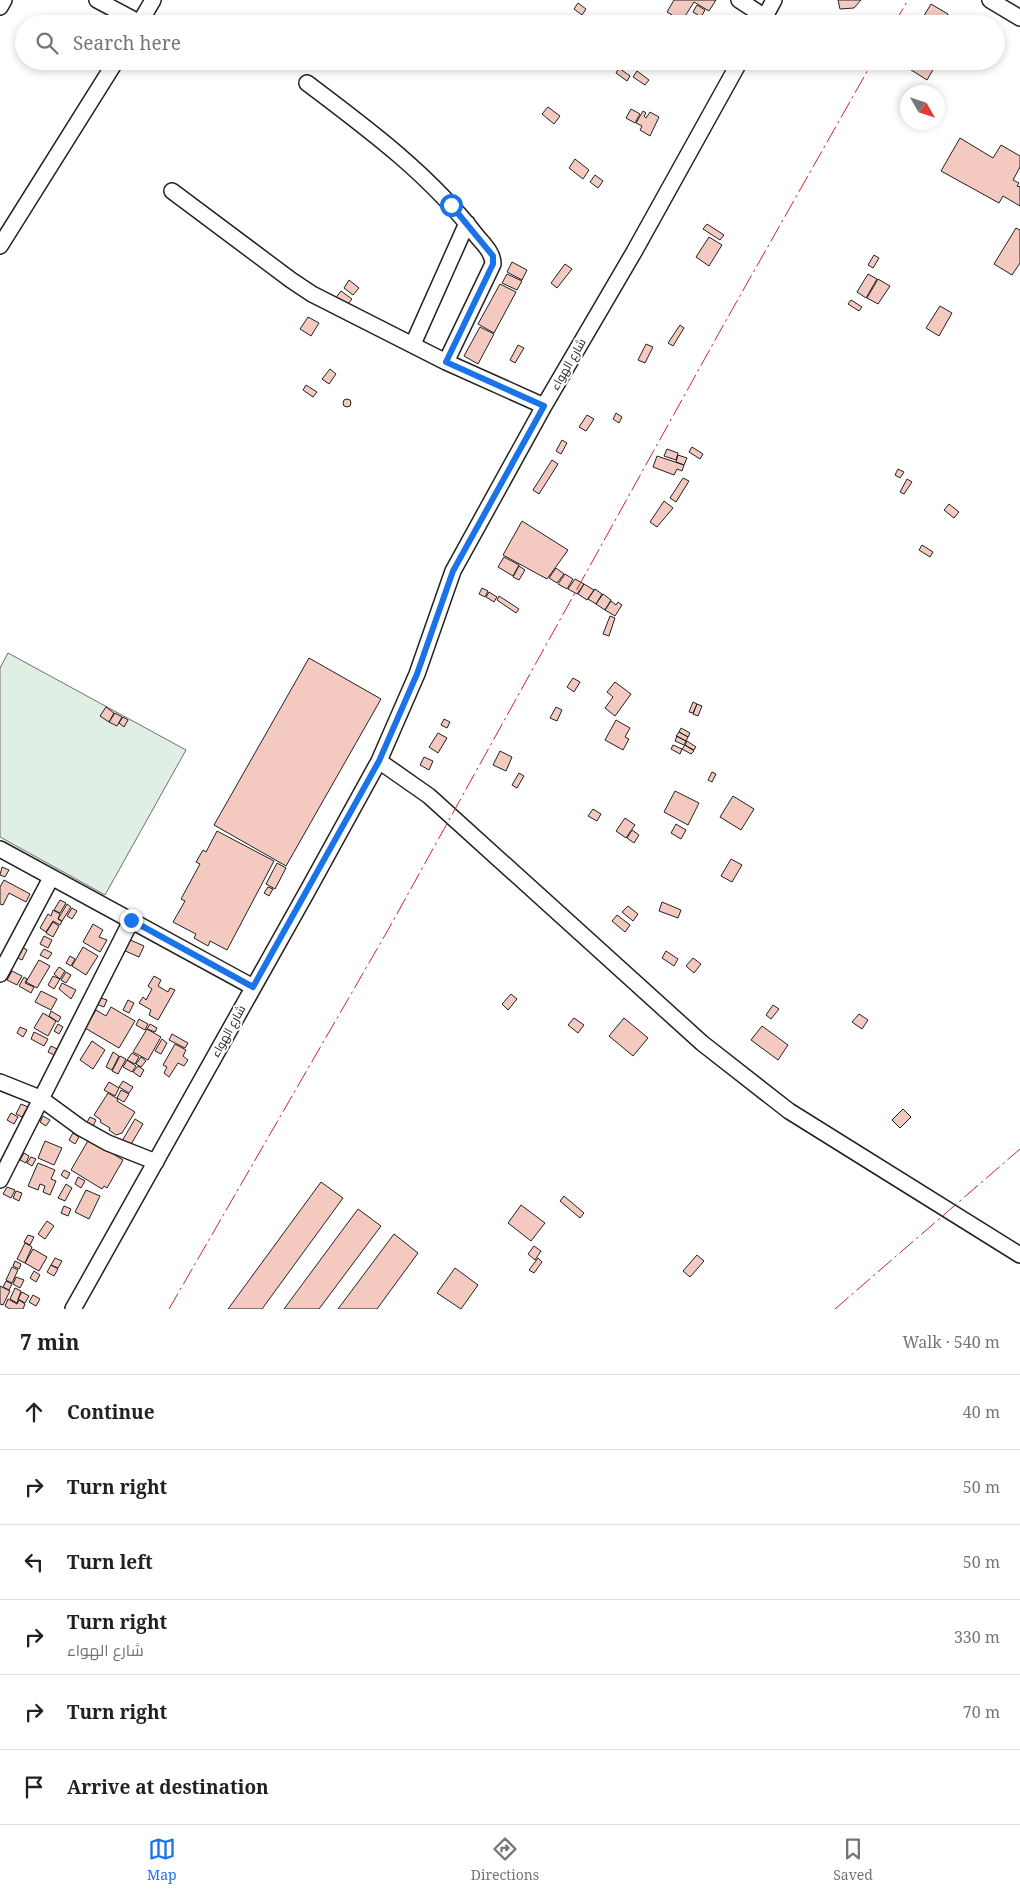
<!DOCTYPE html>
<html lang="en">
<head>
<meta charset="utf-8">
<style>
  body { margin:0; font-family:"Noto Serif",Cairo,serif; background:#f6f6f6; color:#202124 }
  .compass { position:absolute; left:900px; top:85px; width:45px; height:45px; border-radius:50%; background:#fff; box-shadow:0 2px 8px #0003; rotate:129deg }
  .stop { position:absolute; width:15px; height:15px; margin:-11px; border:4px solid #1a73e8; border-radius:50%; background:#fff }
  .stop.end { background:#1a73e8; border-color:#fff; box-shadow:0 1px 5px #0008 }
  .list { margin:0; padding:0; list-style:none }
  h2 { display:flex; justify-content:space-between; align-items:center; height:65px; margin:0; padding:0 20px; font-size:21px }
  h2 small { font-size:16px; font-weight:400; color:#757577 }
  .list li { display:grid; grid-template-columns:32px 1fr auto; gap:15px; align-items:center; box-sizing:border-box; height:75px; padding:0 20px; border-top:1px solid #e0e0e0 }
  .list b { display:block; font-size:19px; white-space:nowrap }
  .list p { margin:0; font-size:16px; white-space:nowrap; color:#757577 }
  .list em { font-size:16px; font-style:normal; color:#757577 }
  .icon { flex:none; width:28px; height:28px; fill:none; stroke:currentColor; stroke-width:2; stroke-linecap:round; stroke-linejoin:round }
  .map { position:relative; flex:none; width:1020px; height:1309px; overflow:hidden }
  .search { position:absolute; background:#fff; box-shadow:0 2px 8px #0003; left:15px; right:15px; top:15px; height:55px; display:flex; align-items:center; gap:12px; box-sizing:border-box; padding:0 18px; border-radius:28px; color:#757577; font-size:19px }
  .sheet { height:515px; background:#fff }
  nav { display:flex; justify-content:space-around; align-items:center; box-sizing:border-box; height:70px; border-top:1px solid #e0e0e0; background:#fff; font-size:14px; color:#757577 }
  nav a { display:grid; justify-items:center; gap:2px }
  nav .on { color:#1a73e8 }
  .map>svg:first-child { display:block }
  .green { fill:#e0efe3; stroke:#6f6f6f }
  .building { fill:#f3c9c0; stroke:#222 }
  .lines { fill:none; stroke-linecap:round; stroke-linejoin:round }
  .minor-casing { stroke:#222; stroke-width:18 }
  .minor { stroke:#fff; stroke-width:15 }
  .power { stroke:#c62828; stroke-width:1; stroke-dasharray:18 4 2.5 4; stroke-linecap:butt }
  .route { stroke:#1a73e8; stroke-width:6 }
  .labels { text-anchor:middle; dominant-baseline:central; stroke-width:4; stroke-linejoin:round; paint-order:stroke }
  .street-label { font-size:12px; fill:#222; stroke:#fff }
</style>
</head>
<body>
<div class="map">
<svg width="1020" height="1309" viewBox="0 0 1020 1309">
  <rect width="100%" height="100%" fill="#fff"/>
  <path class="green" d="M8,653L186,750L105,895L0,837V668Z"/>
  <path class="building" d="M674,0H716L709,11L694,2L682,21L667,12Z
    M838,0H861L854,8L840,9Z
    M578,3L586,9L582,15L574,9Z
    M931,4L948,14L942,24H919Z
    M697,5L705,10L701,17L693,12Z
    M897,61H938L927,80Z
    M619,68L630,76L627,81L616,73Z
    M637,71L649,80L645,85L633,77Z
    M548,107L560,116L554,124L542,114Z
    M631,109L640,114L635,123L626,118Z
    M643,111L646,113L644,116L646,118L650,112L659,117L650,136L640,130L642,126L636,123Z
    M960,138L993,158L1001,145L1020,156V167L1013,180L1019,183L1017,186L1020,187V206L1003,196L999,203L941,171Z
    M575,159L589,170L583,179L569,168Z
    M595,175L603,181L598,188L590,182Z
    M707,224L724,235L720,240L703,229Z
    M1016,228L1020,230V263L1012,275L994,264Z
    M709,237L722,245L709,266L696,257Z
    M874,255L879,258L873,268L868,265Z
    M512,262L527,270L522,280L507,272Z
    M565,264L572,269L557,288L551,283Z
    M507,274L522,281L517,290L502,283Z
    M868,274L877,279L866,298L857,292Z
    M878,279L890,286L878,304L867,298Z
    M349,280L359,288L353,295L344,288Z
    M500,284L516,292L494,333L478,324Z
    M341,291L352,299L345,308L334,300Z
    M851,300L862,307L859,311L848,304Z
    M940,306L952,313L939,336L926,328Z
    M308,317L319,323L311,336L300,329Z
    M680,325L684,328L673,346L668,343Z
    M480,327L494,334L478,364L464,356Z
    M646,344L653,347L645,363L638,360Z
    M518,345L524,348L515,363L510,360Z
    M330,369L336,374L329,384L322,379Z
    M306,385L317,392L313,397L303,390Z
    M343 403a4 4 0 1 1 8 0a4 4 0 1 1-8 0Z
    M616,413L622,417L619,423L613,419Z
    M587,415L594,419L586,431L579,427Z
    M562,440L567,443L561,454L556,451Z
    M692,447L703,454L700,459L689,452Z
    M667,449L678,453L676,460L664,456Z
    M678,455L687,458L684,465L676,462Z
    M657,456L684,465L682,471L677,469L674,475L653,467Z
    M552,460L558,464L539,494L533,490Z
    M898,469L904,472L900,478L895,475Z
    M683,478L689,481L676,502L670,498Z
    M907,479L912,482L904,494L900,492Z
    M664,501L673,508L657,527L650,522Z
    M949,504L959,512L954,518L944,510Z
    M522,521L568,550L547,579L503,555Z
    M922,545L933,552L930,557L919,550Z
    M504,557L519,565L513,576L498,567Z
    M519,566L525,570L519,580L513,577Z
    M556,568L564,574L557,583L549,578Z
    M565,574L573,579L567,589L558,584Z
    M575,579L584,584L577,594L568,589Z
    M584,584L594,590L587,600L578,594Z
    M482,588L488,591L485,597L479,594Z
    M595,589L602,594L596,604L588,599Z
    M489,592L497,597L494,602L486,597Z
    M603,594L611,600L605,610L596,604Z
    M499,596L519,609L516,613L497,600Z
    M611,601L616,605L618,602L622,605L615,616L605,610Z
    M610,616L615,618L609,636L603,634Z
    M309,658L381,699L286,866L214,825Z
    M573,678L580,682L574,692L567,687Z
    M615,682L631,694L615,716L605,708L613,697L607,692Z
    M693,702L697,704L693,713L689,712Z
    M697,704L702,706L698,716L693,714Z
    M106,707L114,713L109,722L100,716Z
    M556,707L562,710L557,721L550,718Z
    M115,713L122,717L117,726L109,722Z
    M123,717L128,720L124,727L119,723Z
    M444,719L450,722L447,728L441,725Z
    M616,720L630,728L625,737L629,739L623,750L605,740Z
    M681,728L690,733L688,737L679,732Z
    M679,732L688,737L686,741L676,736Z
    M438,733L447,738L438,753L429,747Z
    M677,736L686,741L684,745L675,741Z
    M687,741L696,747L694,750L685,745Z
    M673,745L682,749L680,754L671,749Z
    M685,745L694,751L691,754L682,749Z
    M500,751L512,757L506,771L493,765Z
    M424,757L433,761L429,770L420,765Z
    M712,772L716,774L712,782L708,780Z
    M519,773L524,776L517,788L512,785Z
    M675,791L699,803L688,825L664,812Z
    M733,796L754,809L741,830L720,817Z
    M593,809L601,814L597,821L588,816Z
    M625,818L635,825L626,838L616,831Z
    M676,824L686,830L681,839L671,833Z
    M632,830L639,835L634,843L627,838Z
    M217,831L274,861L227,950L210,941L208,946L194,938L196,934L173,922L185,901L181,899L200,864L196,862L203,850L206,852Z
    M731,859L742,865L732,882L721,876Z
    M277,863L286,868L275,889L266,884Z
    M2,867L9,870L5,877L0,875Z
    M4,880L30,894L26,902L9,893L3,905L0,904V887Z
    M268,887L273,889L269,896L264,893Z
    M60,900L66,903L60,913L54,910Z
    M662,902L681,910L678,918L659,911Z
    M67,904L71,907L62,921L58,919Z
    M628,906L638,914L633,921L622,912Z
    M72,908L77,911L72,919L67,916Z
    M53,910L60,914L58,919L62,921L60,925L53,921L46,932L40,928L48,914L51,916Z
    M617,915L630,925L625,932L612,921Z
    M53,922L59,926L53,937L46,933Z
    M93,924L103,930L99,937L107,940L100,952L83,942Z
    M44,936L52,940L48,948L40,944Z
    M128,939L144,946L139,957L123,950Z
    M22,947L27,950L22,960L16,957Z
    M83,947L98,956L86,975L72,966Z
    M44,949L52,953L48,959L40,955Z
    M666,951L678,959L674,966L662,958Z
    M70,956L75,959L71,966L66,963Z
    M693,958L701,964L694,973L686,966Z
    M39,960L50,966L37,988L26,982Z
    M59,967L65,971L60,979L54,974Z
    M12,971L22,976L17,985L7,980Z
    M66,972L71,975L66,983L61,980Z
    M53,976L60,979L54,989L48,985Z
    M154,976L161,980L158,986L168,992L170,988L175,990L158,1020L149,1015L151,1010L139,1003L143,997L146,1000L152,989L148,986Z
    M24,977L27,979L25,983L34,987L31,993L19,986Z
    M62,983L76,990L71,999L59,989Z
    M41,991L57,999L51,1010L35,1002Z
    M511,994L517,999L508,1010L502,1004Z
    M98,997L107,1000L104,1007L96,1004Z
    M128,1000L134,1003L129,1013L123,1010Z
    M773,1005L779,1009L771,1019L766,1015Z
    M111,1007L135,1021L119,1048L85,1028L96,1010L106,1016Z
    M51,1011L61,1017L58,1022L49,1016Z
    M43,1013L56,1021L48,1036L34,1028Z
    M859,1014L868,1020L862,1029L852,1022Z
    M574,1018L584,1025L578,1033L568,1025Z
    M624,1018L648,1038L633,1056L609,1036Z
    M139,1019L148,1024L145,1030L136,1025Z
    M58,1024L63,1027L59,1034L54,1031Z
    M150,1024L157,1028L155,1032L147,1029Z
    M762,1026L788,1045L778,1060L751,1040Z
    M20,1027L27,1030L23,1037L17,1033Z
    M147,1029L161,1037L148,1060L133,1052Z
    M34,1032L48,1039L44,1046L31,1039Z
    M172,1034L188,1043L185,1048L169,1040Z
    M162,1039L167,1043L161,1054L155,1051Z
    M92,1041L105,1050L93,1069L80,1060Z
    M175,1044L186,1050L183,1056L188,1060L184,1066L178,1063L169,1077L164,1073L167,1067L163,1065Z
    M51,1046L57,1049L54,1055L48,1052Z
    M113,1052L119,1056L112,1070L106,1067Z
    M132,1053L139,1057L135,1064L127,1060Z
    M120,1056L126,1059L118,1074L112,1071Z
    M141,1057L146,1061L141,1067L136,1064Z
    M127,1060L136,1066L132,1072L123,1067Z
    M138,1066L144,1070L140,1077L133,1072Z
    M123,1081L133,1087L129,1093L119,1087Z
    M109,1082L119,1088L115,1096L104,1090Z
    M121,1090L129,1094L124,1102L117,1098Z
    M108,1093L118,1099L117,1101L135,1112L122,1133L116,1135L109,1130L110,1128L100,1122L101,1120L94,1115Z
    M21,1104L28,1107L22,1117L16,1114Z
    M903,1109L911,1117L900,1128L892,1120Z
    M11,1113L18,1117L14,1124L7,1120Z
    M43,1116L50,1120L46,1126L40,1122Z
    M90,1117L96,1120L92,1128L86,1124Z
    M135,1119L143,1124L130,1146L122,1141Z
    M73,1133L79,1137L75,1144L69,1140Z
    M89,1139L123,1160L107,1188L104,1186L102,1189L71,1170Z
    M45,1141L62,1148L54,1165L38,1158Z
    M24,1153L29,1156L26,1163L20,1160Z
    M31,1157L36,1159L32,1166L27,1163Z
    M38,1163L55,1170L51,1179L56,1181L50,1195L43,1192L45,1186L40,1184L38,1190L28,1186Z
    M64,1170L70,1173L67,1179L61,1175Z
    M78,1177L85,1181L81,1188L75,1184Z
    M321,1182L343,1198L262,1309H228Z
    M66,1184L72,1188L65,1201L58,1198Z
    M7,1187L15,1190L11,1198L3,1194Z
    M86,1190L100,1196L89,1219L75,1212Z
    M16,1191L22,1193L19,1201L13,1198Z
    M564,1196L584,1213L580,1218L560,1201Z
    M521,1205L545,1223L531,1241L508,1223Z
    M64,1206L71,1209L68,1216L61,1213Z
    M358,1209L381,1226L319,1309H284Z
    M47,1221L54,1226L45,1239L38,1234Z
    M394,1234L418,1253L377,1309H338Z
    M28,1235L34,1237L30,1245L24,1242Z
    M25,1243L32,1247L25,1263L17,1259Z
    M534,1246L541,1251L535,1260L528,1254Z
    M33,1249L47,1257L39,1271L25,1263Z
    M697,1255L704,1261L690,1277L683,1271Z
    M55,1258L62,1261L58,1268L51,1265Z
    M538,1258L542,1262L534,1273L529,1270Z
    M15,1261L21,1264L19,1269L13,1266Z
    M51,1265L58,1269L54,1276L47,1272Z
    M12,1267L18,1270L12,1283L6,1280Z
    M455,1268L478,1285L461,1309L437,1293Z
    M34,1271L40,1275L36,1282L30,1278Z
    M16,1277L24,1280L20,1288L13,1284Z
    M6,1281L12,1284L9,1290L3,1287Z
    M0,1286L10,1291L3,1305L0,1304Z
    M15,1288L21,1291L17,1303L10,1299Z
    M22,1292L29,1296L25,1303L18,1299Z
    M33,1295L40,1299L36,1306L29,1302Z
    M8,1299L17,1304L19,1300L25,1304L23,1309H10L5,1306Z"/>
  <g class="lines">
    <g class="minor-casing">
      <path id="minor" d="M97,0L140,23
        M739,0L765,17
        M990,0L1020,18
        M0,7L4,0
        M139,24L153,0
        M761,24L774,0
        M307,83C368,129 429,174 476,235C483,244 493,252 493,264L446,362
        M172,191L291,280L312,294L446,362L544,406
        M0,246L116,61
        M413,344L467,223
        M379,761L429,796L702,1043L789,1111L1020,1255
        M0,849L253,987
        M0,974L51,878
        M0,1082L40,1098L81,1128L108,1143L156,1162
        M0,1180L131,921
        M73,1309L308,890L379,761L417,674L453,571L544,406L634,252L740,61"/>
    </g>
    <use href="#minor" class="minor"/>
    <path class="power" d="M894,24L908,0
      M169,1309L388,930L724,324L873,61
      M835,1309L1020,1149"/>
  </g>
  <g class="lines">
    <path class="route" d="M131,920L253,987L379,761L417,674L453,571L544,406L446,362L493,264V256L451,205"/>
  </g>
  <g class="labels">
    <g class="street-label">
      <text transform="translate(568 364) rotate(-60)">شارع الهواء</text>
      <text transform="translate(228 1031) rotate(-61)">شارع الهواء</text>
    </g>
  </g>
</svg>
<svg class="compass" viewBox="-18 -18 36 36"><path d="M0-13l5 13h-10z" fill="#e53935"/><path d="M0 13l5-13h-10z" fill="#757577"/></svg>
<div class="stop" style="left:451px;top:205px"></div>
<div class="stop end" style="left:131px;top:920px"></div>
<div class="search"><svg class="icon" aria-label="search" viewBox="0 0 24 24"><circle cx="10" cy="10" r="6"/><path d="M15 15l6 6"/></svg>Search here</div>
</div>
<section class="sheet">
<h2>7 min<small>Walk · 540 m</small></h2>
<ul class="list">
<li><svg class="icon" aria-label="ahead" viewBox="0 0 24 24"><path d="M12 20V5M6 11l6-6 6 6"/></svg><div><b>Continue</b></div><em>40 m</em></li>
<li><svg class="icon" aria-label="right" viewBox="0 0 24 24"><path d="M7 20v-9h11M14 6l5 5-5 5"/></svg><div><b>Turn right</b></div><em>50 m</em></li>
<li><svg class="icon" aria-label="left" viewBox="0 0 24 24"><path d="M17 20v-9H6M10 6l-5 5 5 5"/></svg><div><b>Turn left</b></div><em>50 m</em></li>
<li><svg class="icon" aria-label="right" viewBox="0 0 24 24"><path d="M7 20v-9h11M14 6l5 5-5 5"/></svg><div><b>Turn right</b><p>شارع الهواء</p></div><em>330 m</em></li>
<li><svg class="icon" aria-label="right" viewBox="0 0 24 24"><path d="M7 20v-9h11M14 6l5 5-5 5"/></svg><div><b>Turn right</b></div><em>70 m</em></li>
<li><svg class="icon" aria-label="arrive" viewBox="0 0 24 24"><path d="M6 21V4h12l-3 4 3 4H6"/></svg><div><b>Arrive at destination</b></div></li>
</ul>
</section>
<nav>
<a class="on"><svg class="icon" aria-label="map" viewBox="0 0 24 24"><path d="M3 6l6-2 6 2 6-2v14l-6 2-6-2-6 2zM9 4v14M15 6v14"/></svg>Map</a>
<a><svg class="icon" aria-label="directions" viewBox="0 0 24 24"><path d="M12 3l9 9-9 9-9-9zM9 14v-3h6M13 9l2 2-2 2"/></svg>Directions</a>
<a><svg class="icon" aria-label="saved" viewBox="0 0 24 24"><path d="M7 4h10v16l-5-4-5 4z"/></svg>Saved</a>
</nav>
</body>
</html>
